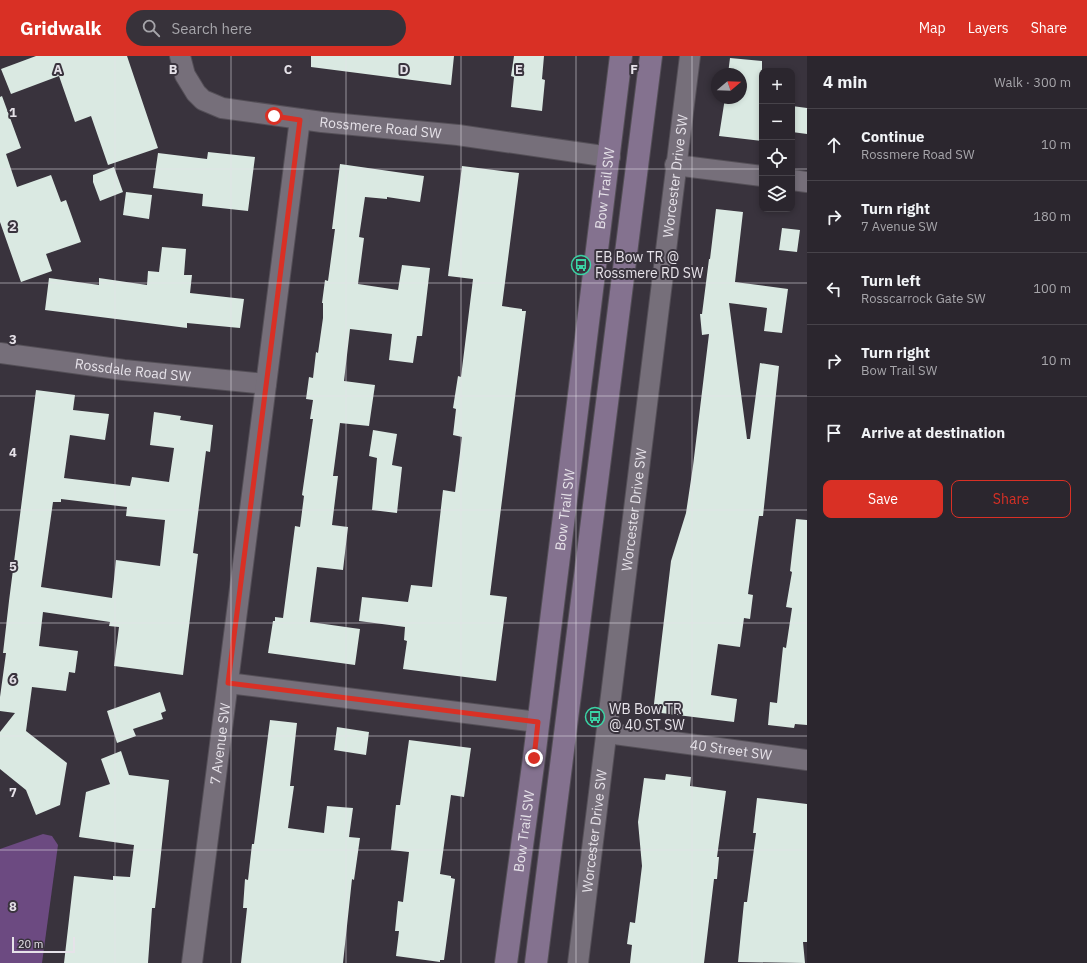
<!DOCTYPE html>
<html lang="en">
<head>
<meta charset="utf-8">
<style>
  body { margin:0; font-family:"IBM Plex Sans",sans-serif; background:#37323a; color:#f1f3f6 }
  .controls { position:absolute; right:12px; top:12px; display:grid; overflow:hidden; border-radius:8px; box-shadow:0 2px 6px #0003 }
  .controls button { width:36px; height:36px; display:grid; place-items:center; padding:0; border:0; border-bottom:1px solid #47434a; background:#2b262e; color:#f1f3f6; font:20px sans-serif }
  .compass { position:absolute; left:711px; top:12px; width:36px; height:36px; border-radius:50%; background:#2b262e; box-shadow:0 2px 6px #0003; rotate:71deg }
  .scale { position:absolute; left:12px; bottom:10px; width:63px; box-sizing:border-box; padding-left:4px; border:2px solid #e6e2e9; border-top:0; font-size:11px; line-height:14px; white-space:nowrap; color:#e6e2e9; -webkit-text-stroke:3px #39333d; paint-order:stroke }
  .stop { position:absolute; width:12px; height:12px; margin:-9px; border:3px solid #d93025; border-radius:50%; background:#fff }
  .stop.end { background:#d93025; border-color:#fff; box-shadow:0 1px 4px #0008 }
  .list { margin:0; padding:0; list-style:none }
  h2 { display:flex; justify-content:space-between; align-items:center; height:52px; margin:0; padding:0 16px; font-size:17px }
  h2 small { font-size:13px; font-weight:400; color:#a6a5aa }
  .list li { display:grid; grid-template-columns:26px 1fr auto; gap:12px; align-items:center; box-sizing:border-box; height:72px; padding:0 16px; border-top:1px solid #47434a }
  .list b { display:block; font-size:15px; white-space:nowrap }
  .list p { margin:0; font-size:13px; white-space:nowrap; color:#a6a5aa }
  .list em { font-size:13px; font-style:normal; color:#a6a5aa }
  .actions { display:flex; gap:8px; padding:12px 16px }
  .actions a { flex:1; padding:9px 0; border:1px solid #d93025; border-radius:8px; text-align:center; font-size:14px; color:#d93025 }
  .actions .main { background:#d93025; color:#fff }
  .icon { flex:none; width:22px; height:22px; fill:none; stroke:currentColor; stroke-width:2; stroke-linecap:round; stroke-linejoin:round }
  .map { position:relative; flex:none; width:807px; height:907px; overflow:hidden }
  header { display:flex; align-items:center; gap:24px; box-sizing:border-box; height:56px; padding:0 20px; background:#d93025; color:#fff }
  header strong { font-size:19px }
  nav { display:flex; gap:22px; margin-inline-start:auto; font-size:14px }
  .search { width:280px; height:36px; background:#37323a; display:flex; align-items:center; gap:10px; box-sizing:border-box; padding:0 14px; border-radius:22px; color:#a6a5aa; font-size:15px }
  main { display:flex }
  aside { flex:1; background:#2b262e }
  .map>svg:first-child { display:block }
  .green { fill:#6c4a81 }
  .building { fill:#dae9e2; fill-rule:evenodd }
  .lines { fill:none; stroke-linecap:round; stroke-linejoin:round }
  .minor-casing { stroke:#544f57; stroke-width:22 }
  .secondary-casing { stroke:#544f57; stroke-width:24 }
  .minor { stroke:#766f7a; stroke-width:20 }
  .secondary { stroke:#84728f; stroke-width:22 }
  .route { stroke:#d93025; stroke-width:5 }
  .grid { fill:none; stroke:#e6e2e9; stroke-width:1; stroke-opacity:0.55 }
  .labels { text-anchor:middle; dominant-baseline:central; stroke-width:4; stroke-linejoin:round; paint-order:stroke }
  .street-label { font-size:14px; fill:#e6e2e9; stroke:#39333d }
  .poi-label { font-size:14px; fill:#e6e2e9; stroke:#39333d; text-anchor:start }
  .grid-label { font-size:13px; text-anchor:middle; font-weight:bold; fill:#e6e2e9; stroke:#39333d; stroke-width:4; stroke-linejoin:round; paint-order:stroke }
</style>
</head>
<body>
<header>
<strong>Gridwalk</strong>
<div class="search"><svg class="icon" aria-label="search" viewBox="0 0 24 24"><circle cx="10" cy="10" r="6"/><path d="M15 15l6 6"/></svg>Search here</div>
<nav><a>Map</a><a>Layers</a><a>Share</a></nav>
</header>
<main>
<div class="map">
<svg width="807" height="907" viewBox="0 0 807 907">
  <rect width="100%" height="100%" fill="#39333d"/>
  <path class="green" d="M43,778L52,780L58,789L42,907H0V793Z"/>
  <path class="building" d="M36,0H127L158,92L108,109L91,60L75,66L59,20L11,38L1,13Z
    M311,0H454L451,29L311,11Z
    M514,0H544L542,23L545,24L542,55L511,51L514,21L511,20Z
    M730,2L762,5V85L719,80L725,42H741V18H728Z
    M2,40L21,92L6,98L17,131L51,119L61,146L66,144L81,186L46,198L52,215L21,226L0,166V41Z
    M792,50L807,52V78L792,76Z
    M208,96L255,101L248,155L202,150L203,138L153,132L158,97L207,103Z
    M340,108L424,120L420,146L387,141V143L365,141L359,181L364,182L358,228L398,234L402,209L430,212L422,280H417L413,307L389,304L392,278L350,273L344,325L375,329L369,370L340,367L333,420H338L332,469L348,471L343,514L317,511L310,566L360,573L355,609L268,597L273,565H275V561L283,562L295,470L300,471L304,440L302,439L313,363H310L313,344L306,343L309,321L313,322L316,296L318,297L323,262V247H322L325,224L328,225L335,173H332Z
    M462,110L519,117L502,250L522,253V255H526L490,539L507,541L496,625L403,613L407,585L404,584L405,571L359,565L362,541L408,546L411,529L432,531L443,434L455,436L462,381L453,379L456,353L453,352L458,320L461,321L473,223L448,220Z
    M114,111L123,136L100,145L93,126V119Z
    M126,136L152,139L149,163L123,159Z
    M716,153L743,156L735,226L788,233L782,277L764,275L767,252L729,247L747,383H750L760,307L779,310L763,460H759L748,538L753,539L750,563L744,562L740,591L718,588L711,639L737,643L734,666L653,656L671,505L686,457L693,410L709,278L702,279L700,258H702L709,203H710Z
    M782,172L800,174L797,196L779,194Z
    M162,191L186,193L184,219H192L190,237L244,243L240,272L187,267V272L45,254L49,222L99,229V222L147,229L148,215L159,216Z
    M36,334L75,339L73,354L109,358L105,384L70,379L64,422L130,430L132,421L169,426L174,392L150,389L154,356L181,360L180,364L213,369L210,396L206,395L193,497L198,498L183,619L114,610L119,571L109,570L110,566L43,556L39,590L78,595L75,617L69,616L66,635L32,631L26,675L67,707L60,749L36,759L26,734L0,713V676L15,657L0,655V641L6,597H3L9,545ZM61,443L127,451L126,460L165,464L160,510L116,504L112,542L41,531L53,446H61Z
    M373,374L397,378L392,409L402,411L397,457L372,454L377,402L369,400Z
    M796,463L807,464V669L795,668L794,672L768,669L770,646L777,647L783,591L786,592L792,552L786,551L792,516L790,515Z
    M160,636L166,655L161,657L163,663L133,673L136,680L117,687L107,655Z
    M270,664L297,667L290,730H294L288,772L324,777L327,750L353,752L349,781L360,782L354,824L352,823L343,907H241L247,852H243L245,823L248,824L252,788H254Z
    M337,671L369,676L366,699L334,694Z
    M409,684L471,692L464,741L451,739L440,818L451,820V822L455,823L444,904H440V906L396,900L399,875H395L398,845L403,846L409,796L391,794L396,749H400Z
    M121,695L129,719L169,724L155,852H152L148,907H64L74,820L113,824V820L130,821L134,789L79,781L86,736L110,728L101,703Z
    M666,718L691,721L690,730L726,735L717,801H719L717,823H714L704,907H630L632,889L627,888L630,866L635,867L642,810L638,766L644,722L665,724Z
    M757,742L807,748V886H803L805,907L738,906L744,846H747L756,777H753Z"/>
  <g class="lines">
    <g class="minor-casing">
      <g id="minor">
        <path id="s1" d="M180,0L185,19L196,37L203,44L222,52L322,66L458,79L610,101"/>
        <path d="M675,109L762,120"/>
        <path d="M792,124L807,126"/>
        <path id="s2" d="M0,297L124,314L266,328"/>
        <path d="M228,627L537,666"/>
        <path id="s3" d="M607,677L807,704"/>
        <path id="s4" d="M192,907L300,63"/>
        <path id="s5" d="M578,907L690,0"/>
      </g>
    </g>
    <g class="secondary-casing">
      <g id="secondary">
        <path id="s6" d="M506,907L534,702L621,0"/>
        <path d="M536,907L651,0"/>
      </g>
    </g>
    <use href="#minor" class="minor"/>
    <use href="#secondary" class="secondary"/>
  </g>
  <g class="lines">
    <path class="route" d="M274,60L300,64L228,627L538,666L534,702"/>
  </g>
  <path class="grid" d="M115,0V907M231,0V907M346,0V907M461,0V907M576,0V907M692,0V907M0,113H762M792,113H807M0,227H807M0,340H807M0,454H807M0,567H807M0,680H807M0,794H807"/>
  <defs>
    <g id="bus-ring" transform="scale(1)"><circle r="9.5" fill="#39333d" stroke="#3ad4a5" stroke-width="1.5"/><path d="M-5-6H5V4H4V6H2V4H-2V6H-4V4H-5ZM-3.5-4V0h7V-4ZM-3.5 1.2v1.5H-2V1.2ZM2 1.2v1.5H3.5V1.2Z" fill="#3ad4a5"/></g>
  </defs>
  <g fill-rule="evenodd">
    <use href="#bus-ring" x="581" y="209"/>
    <use href="#bus-ring" x="595" y="661"/>
  </g>
  <g class="labels">
    <g class="street-label">
      <text stroke="none"><textPath href="#s1" startOffset="231">Rossmere Road SW</textPath></text>
      <text stroke="none"><textPath href="#s5" startOffset="793">Worcester Drive SW</textPath></text>
      <text stroke="none"><textPath href="#s6" startOffset="781">Bow Trail SW</textPath></text>
      <text stroke="none"><textPath href="#s2" startOffset="134">Rossdale Road SW</textPath></text>
      <text stroke="none"><textPath href="#s5" startOffset="457">Worcester Drive SW</textPath></text>
      <text stroke="none"><textPath href="#s6" startOffset="457">Bow Trail SW</textPath></text>
      <text stroke="none"><textPath href="#s4" startOffset="221">7 Avenue SW</textPath></text>
      <text stroke="none"><textPath href="#s3" startOffset="125">40 Street SW</textPath></text>
      <text stroke="none"><textPath href="#s6" startOffset="133">Bow Trail SW</textPath></text>
      <text stroke="none"><textPath href="#s5" startOffset="133">Worcester Drive SW</textPath></text>
    </g>
    <g class="poi-label">
      <text x="595" y="201">EB Bow TR @<tspan x="595" dy="16">Rossmere RD SW</tspan></text>
      <text x="609" y="653">WB Bow TR<tspan x="609" dy="16">@ 40 ST SW</tspan></text>
    </g>
  </g>
  <g class="grid-label">
    <text x="58" y="18">A</text>
    <text x="173" y="18">B</text>
    <text x="288" y="18">C</text>
    <text x="404" y="18">D</text>
    <text x="519" y="18">E</text>
    <text x="634" y="18">F</text>
    <text x="13" y="61">1</text>
    <text x="13" y="175">2</text>
    <text x="13" y="288">3</text>
    <text x="13" y="401">4</text>
    <text x="13" y="515">5</text>
    <text x="13" y="628">6</text>
    <text x="13" y="741">7</text>
    <text x="13" y="855">8</text>
  </g>
</svg>
<div class="controls">
<button>+</button>
<button>−</button>
<button><svg class="icon" aria-label="locate" viewBox="0 0 24 24"><circle cx="12" cy="12" r="6"/><path d="M12 2v4M12 18v4M2 12h4M18 12h4"/></svg></button>
<button><svg class="icon" aria-label="layers" viewBox="0 0 24 24"><path d="M12 4l9 5-9 5-9-5zM3 14l9 5 9-5"/></svg></button>
</div>
<svg class="compass" viewBox="-18 -18 36 36"><path d="M0-13l5 13h-10z" fill="#e53935"/><path d="M0 13l5-13h-10z" fill="#a6a5aa"/></svg>
<div class="scale">20 m</div>
<div class="stop" style="left:274px;top:60px"></div>
<div class="stop end" style="left:534px;top:702px"></div>
</div>
<aside>
<h2>4 min<small>Walk · 300 m</small></h2>
<ul class="list">
<li><svg class="icon" aria-label="ahead" viewBox="0 0 24 24"><path d="M12 20V5M6 11l6-6 6 6"/></svg><div><b>Continue</b><p>Rossmere Road SW</p></div><em>10 m</em></li>
<li><svg class="icon" aria-label="right" viewBox="0 0 24 24"><path d="M7 20v-9h11M14 6l5 5-5 5"/></svg><div><b>Turn right</b><p>7 Avenue SW</p></div><em>180 m</em></li>
<li><svg class="icon" aria-label="left" viewBox="0 0 24 24"><path d="M17 20v-9H6M10 6l-5 5 5 5"/></svg><div><b>Turn left</b><p>Rosscarrock Gate SW</p></div><em>100 m</em></li>
<li><svg class="icon" aria-label="right" viewBox="0 0 24 24"><path d="M7 20v-9h11M14 6l5 5-5 5"/></svg><div><b>Turn right</b><p>Bow Trail SW</p></div><em>10 m</em></li>
<li><svg class="icon" aria-label="arrive" viewBox="0 0 24 24"><path d="M6 21V4h12l-3 4 3 4H6"/></svg><div><b>Arrive at destination</b></div></li>
</ul>
<div class="actions"><a class="main">Save</a><a>Share</a></div>
</aside>
</main>
</body>
</html>
